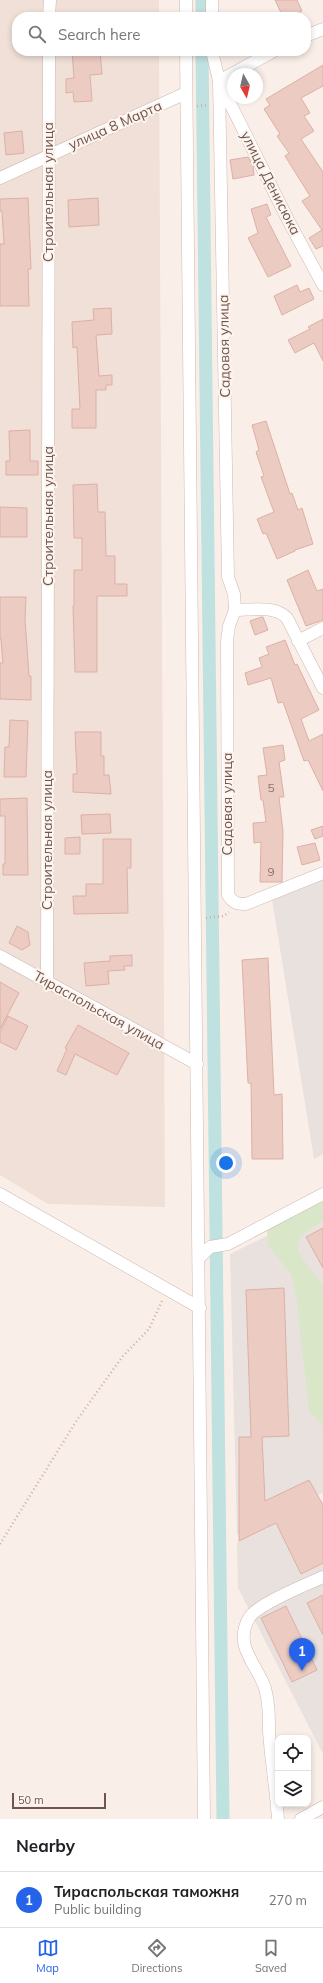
<!DOCTYPE html>
<html lang="en">
<head>
<meta charset="utf-8">
<style>
  body { margin:0; font-family:Mulish,sans-serif; background:#f6f6f6; color:#202124 }
  .controls { position:absolute; right:12px; bottom:12px; display:grid; overflow:hidden; border-radius:8px; box-shadow:0 2px 6px #0003 }
  .controls button { width:36px; height:36px; display:grid; place-items:center; padding:0; border:0; border-bottom:1px solid #e0e0e0; background:#fff; color:#202124; font:20px sans-serif }
  .compass { position:absolute; left:227px; top:68px; width:36px; height:36px; border-radius:50%; background:#fff; box-shadow:0 2px 6px #0003; rotate:172deg }
  .scale { position:absolute; left:12px; bottom:10px; width:94px; box-sizing:border-box; padding-left:4px; border:2px solid #70544f; border-top:0; font-size:11px; line-height:14px; white-space:nowrap; color:#70544f; -webkit-text-stroke:3px #fdf4ee; paint-order:stroke }
  .you { position:absolute; left:226px; top:1163px; width:14px; height:14px; margin:-10px; border:3px solid #fff; border-radius:50%; background:#1a73e8; box-shadow:0 0 0 6px #1a73e833 }
  .badge { display:grid; place-items:center; width:26px; height:26px; border-radius:50%; background:#2563eb; color:#fff; font-size:13px; font-weight:700 }
  .pin { position:absolute; translate:-50% -33px; filter:drop-shadow(0 1px 2px #0008) }
  .pin::after { content:''; position:absolute; top:21px; width:14px; height:12px; background:inherit; clip-path:polygon(0 0,100% 0,50% 100%) }
  .list { margin:0; padding:0; list-style:none }
  h2 { display:flex; justify-content:space-between; align-items:center; height:52px; margin:0; padding:0 16px; font-size:17px }
  h2 small { font-size:13px; font-weight:400; color:#757577 }
  .list li { display:grid; grid-template-columns:26px 1fr auto; gap:12px; align-items:center; box-sizing:border-box; height:56px; padding:0 16px; border-top:1px solid #e0e0e0 }
  .list b { display:block; font-size:15px; white-space:nowrap }
  .list p { margin:0; font-size:13px; white-space:nowrap; color:#757577 }
  .list em { font-size:13px; font-style:normal; color:#757577 }
  .icon { flex:none; width:22px; height:22px; fill:none; stroke:currentColor; stroke-width:2; stroke-linecap:round; stroke-linejoin:round }
  .map { position:relative; flex:none; width:323px; height:1819px; overflow:hidden }
  .search { position:absolute; background:#fff; box-shadow:0 2px 6px #0003; left:12px; right:12px; top:12px; height:44px; display:flex; align-items:center; gap:10px; box-sizing:border-box; padding:0 14px; border-radius:16px; color:#757577; font-size:15px }
  .sheet { height:108px; background:#fff }
  nav { display:flex; justify-content:space-around; align-items:center; box-sizing:border-box; height:56px; border-top:1px solid #e0e0e0; background:#fff; font-size:11px; color:#757577 }
  nav a { display:grid; justify-items:center; gap:2px }
  nav .on { color:#2563eb }
  .map>svg:first-child { display:block }
  .residential { fill:#f0e0d7 }
  .industrial { fill:#e9e1de }
  .green { fill:#dae6c8 }
  .lines { fill:none; stroke-linecap:round; stroke-linejoin:round }
  .canal { stroke:#bfe1df; stroke-width:13 }
  .building { fill:#eccbc3; stroke:#dcb0a5 }
  .minor-casing { stroke:#ccb8b2; stroke-width:13 }
  .path { stroke:#d0aea6; stroke-width:2.5; stroke-dasharray:1 3; stroke-linecap:butt }
  .minor { stroke:#fff; stroke-width:12 }
  .labels { text-anchor:middle; dominant-baseline:central; stroke-width:4; stroke-linejoin:round; paint-order:stroke }
  .number-label { font-size:12px; fill:#8f726c }
  .street-label { font-size:14px; fill:#70544f; stroke:#fdf4ee }
</style>
</head>
<body>
<div class="map">
<svg width="323" height="1819" viewBox="0 0 323 1819">
  <rect width="100%" height="100%" fill="#faefe8"/>
  <path class="residential" d="M0,0H159V17H17V51H159L165,1207L48,1204L0,1175Z"/>
  <path class="industrial" d="M323,870V1154L314,1159L271,893Z
    M323,1208V1493L237,1535L230,1254Z
    M323,1501V1754L238,1588L237,1542Z"/>
  <path class="green" d="M323,1198V1221L300,1236L297,1249L307,1265L323,1285V1431L322,1424L309,1411L296,1295L291,1274L268,1245L267,1230Z"/>
  <g class="lines">
    <path class="canal" d="M202,0V17
      M202,51L223,1819"/>
  </g>
  <path class="building" d="M275,0H297L302,11L298,13L299,17H283Z
    M72,51H100L102,74L90,75L92,101L74,102L73,92L66,93V79L74,78Z
    M323,65V86L301,98L310,113L304,116L314,131L301,139L323,172V246L316,249L309,238L322,230L302,201L310,196L285,156L289,153L277,136L280,134L264,109L270,105L266,99Z
    M22,131L24,153L6,155L4,133Z
    M248,157L253,166L254,175L233,179L230,160Z
    M28,198L31,269H28L29,306H0V244H4L2,211H0V199Z
    M98,198L99,225L69,227L68,200Z
    M267,204L271,215L266,217L291,266L268,277L248,238L258,233L251,209Z
    M297,285L300,292L309,288L314,299L282,315L274,296Z
    M111,308L112,334L96,335L99,376L112,375V385H106V390H96V428H72V409H80L77,347L73,348L72,322L94,320L93,309Z
    M323,319V361L314,343L295,353L288,340L310,329L308,327Z
    M266,421L290,494L292,493L298,510L302,508L313,544L295,550V551L277,559L266,533L263,534L257,519L274,512L261,477L264,476L256,452L259,450L252,425Z
    M30,430V461H38V475H6V461H10L9,431Z
    M97,484L98,512H105L106,556H115V584H127V596H97V672H75L73,606H74V570H82V538H74L73,485Z
    M0,507L27,508V537H0Z
    M308,570L317,591L323,589V620L306,626L287,580Z
    M0,597H26L25,619L29,676H31V700L0,699V663H3L1,639H0Z
    M261,617H263L268,630L255,635L250,621Z
    M285,640L295,665L297,664L319,710L301,719L309,741L323,734V791L308,760L304,761L283,702L278,703L271,678L248,685L245,673L262,667L259,658L269,654L266,647Z
    M10,720L28,721L26,777H4L5,747H9Z
    M75,732H101V756H104V775H109L111,794L73,792V774H77Z
    M283,745L285,760L279,762L284,797H279L283,832L282,882H260L261,842L254,843L253,823L266,822L263,800H261L258,776L267,775L263,748Z
    M27,798L28,875H3V864H5V816H0V799Z
    M110,814L111,833L82,834L81,815Z
    M323,826V836L315,839L311,830Z
    M80,837V854H65V838Z
    M103,839H131V868H127L128,913L74,914L73,896H86V884H103Z
    M315,843L320,860L302,865L297,847Z
    M17,926L28,932L30,945L22,950L9,943Z
    M132,955V966H124L125,970L108,971L109,984L86,986L84,963L110,961V956Z
    M268,958L274,1095L282,1094L283,1159H252L251,1083H248L242,960Z
    M0,982L19,993L0,1029Z
    M8,1016L28,1026L16,1050L0,1042V1032Z
    M78,1025L129,1053L117,1075L75,1054L66,1075L57,1071L67,1049L65,1048Z
    M323,1228V1268L306,1237Z
    M284,1288L289,1436L262,1437L265,1501L309,1480L323,1505V1563L301,1574L276,1523L239,1541V1437H251L246,1290Z
    M323,1595V1635L307,1603Z
    M286,1606L317,1670L292,1682L261,1618Z"/>
  <g class="lines">
    <g class="minor-casing">
      <path id="minor" d="M186,0V17
        M212,0V17
        M49,17L50,0
        M306,36L323,29
        M186,51L204,1819
        M212,51L219,81L287,218L323,285
        M219,81L228,577L234,594L235,610L229,626L227,641L228,895C233,903 237,904 246,904L323,873
        M219,81L274,51
        M0,178L186,93
        M235,610C252,610 275,605 287,618L323,688
        M298,641L323,628
        M0,956L197,1064
        M47,982L49,51
        M0,1194L200,1308
        M199,1258L210,1247L228,1244L323,1194
        M278,1819C276,1790 271,1760 269,1731C269,1716 269,1703 265,1688C257,1664 233,1646 249,1618C256,1605 307,1584 323,1577
        M301,1819L323,1807"/>
    </g>
    <path class="path" d="M197,106L208,105
      M206,918L224,916L229,912
      M0,1544L77,1420L123,1356L149,1329L163,1299"/>
    <use href="#minor" class="minor"/>
  </g>
  <g class="labels">
    <g class="number-label">
      <text x="271" y="787">5</text>
      <text x="271" y="871">9</text>
    </g>
    <g class="street-label">
      <text transform="translate(115 125) rotate(-24)">улица 8 Марта</text>
      <text transform="translate(271 183) rotate(63)">улица Денисюка</text>
      <text transform="translate(48 192) rotate(-90)">Строительная улица</text>
      <text transform="translate(224 346) rotate(-91)">Садовая улица</text>
      <text transform="translate(48 516) rotate(-90)">Строительная улица</text>
      <text transform="translate(227 804) rotate(-90)">Садовая улица</text>
      <text transform="translate(47 840) rotate(-90)">Строительная улица</text>
      <text transform="translate(99 1010) rotate(29)">Тираспольская улица</text>
    </g>
  </g>
</svg>
<div class="controls">
<button><svg class="icon" aria-label="locate" viewBox="0 0 24 24"><circle cx="12" cy="12" r="6"/><path d="M12 2v4M12 18v4M2 12h4M18 12h4"/></svg></button>
<button><svg class="icon" aria-label="layers" viewBox="0 0 24 24"><path d="M12 4l9 5-9 5-9-5zM3 14l9 5 9-5"/></svg></button>
</div>
<svg class="compass" viewBox="-18 -18 36 36"><path d="M0-13l5 13h-10z" fill="#e53935"/><path d="M0 13l5-13h-10z" fill="#757577"/></svg>
<div class="scale">50 m</div>
<div class="you"></div>
<div class="pin badge" style="left:302px;top:1671px">1</div>
<div class="search"><svg class="icon" aria-label="search" viewBox="0 0 24 24"><circle cx="10" cy="10" r="6"/><path d="M15 15l6 6"/></svg>Search here</div>
</div>
<section class="sheet">
<h2>Nearby<small></small></h2>
<ul class="list">
<li><span class="badge">1</span><div><b>Тираспольская таможня</b><p>Public building</p></div><em>270 m</em></li>
</ul>
</section>
<nav>
<a class="on"><svg class="icon" aria-label="map" viewBox="0 0 24 24"><path d="M3 6l6-2 6 2 6-2v14l-6 2-6-2-6 2zM9 4v14M15 6v14"/></svg>Map</a>
<a><svg class="icon" aria-label="directions" viewBox="0 0 24 24"><path d="M12 3l9 9-9 9-9-9zM9 14v-3h6M13 9l2 2-2 2"/></svg>Directions</a>
<a><svg class="icon" aria-label="saved" viewBox="0 0 24 24"><path d="M7 4h10v16l-5-4-5 4z"/></svg>Saved</a>
</nav>
</body>
</html>
